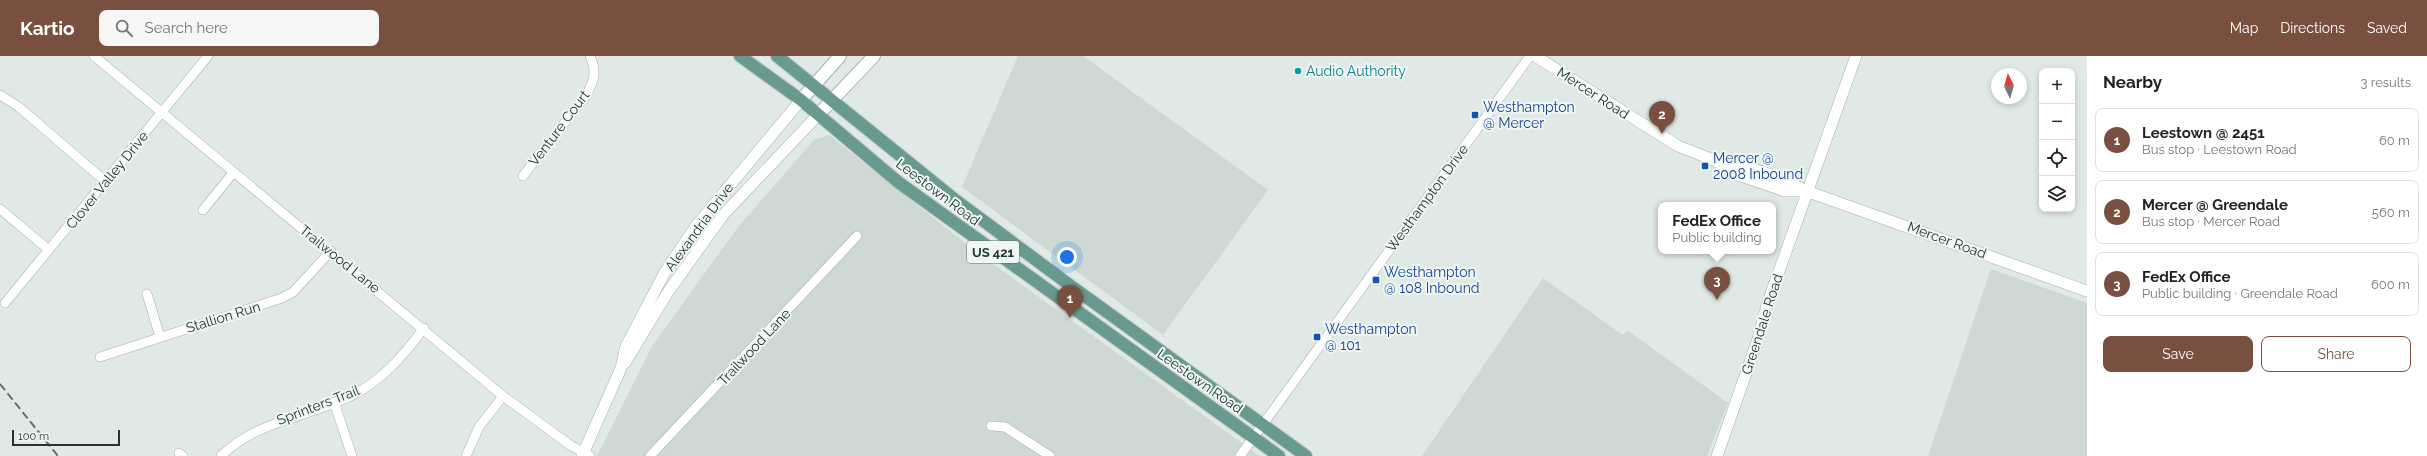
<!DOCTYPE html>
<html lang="en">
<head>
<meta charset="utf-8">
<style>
  body { margin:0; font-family:Raleway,sans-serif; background:#f6f6f6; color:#222 }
  .controls { position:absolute; right:12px; top:12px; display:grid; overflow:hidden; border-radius:8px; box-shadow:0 2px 6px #0003 }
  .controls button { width:36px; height:36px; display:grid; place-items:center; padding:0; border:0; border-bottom:1px solid #e0e0e0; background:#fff; color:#222; font:20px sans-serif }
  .compass { position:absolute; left:1991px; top:12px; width:36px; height:36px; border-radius:50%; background:#fff; box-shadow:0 2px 6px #0003; rotate:355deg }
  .scale { position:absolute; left:12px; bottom:10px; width:108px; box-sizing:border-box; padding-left:4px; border:2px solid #223732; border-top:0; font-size:11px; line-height:14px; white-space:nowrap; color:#223732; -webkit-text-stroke:3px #eff6f3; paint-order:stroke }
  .you { position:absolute; left:1067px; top:201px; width:14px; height:14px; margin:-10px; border:3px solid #fff; border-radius:50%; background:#1a73e8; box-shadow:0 0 0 6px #1a73e833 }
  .badge { display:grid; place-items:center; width:26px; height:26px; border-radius:50%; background:#794f3f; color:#fff; font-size:13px; font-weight:700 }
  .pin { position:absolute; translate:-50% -33px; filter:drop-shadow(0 1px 2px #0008) }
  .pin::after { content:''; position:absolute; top:21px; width:14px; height:12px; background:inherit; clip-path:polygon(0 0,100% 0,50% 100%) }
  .popup { position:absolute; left:1658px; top:146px; width:118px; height:52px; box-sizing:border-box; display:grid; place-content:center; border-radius:8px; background:#fff; filter:drop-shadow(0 1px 3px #0005); font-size:13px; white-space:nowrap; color:#767676 }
  .popup b { font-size:15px; color:#222 }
  .popup::after { content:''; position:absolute; left:50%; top:100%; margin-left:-8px; border:8px solid transparent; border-top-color:#fff }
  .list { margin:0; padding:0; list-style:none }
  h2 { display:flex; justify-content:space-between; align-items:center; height:52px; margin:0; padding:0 16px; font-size:17px }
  h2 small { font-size:13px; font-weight:400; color:#767676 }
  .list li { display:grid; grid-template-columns:26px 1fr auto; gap:12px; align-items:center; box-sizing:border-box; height:64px; margin:0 8px 8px; padding:0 8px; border:1px solid #e0e0e0; border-radius:8px }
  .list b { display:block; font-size:15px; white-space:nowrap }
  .list p { margin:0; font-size:13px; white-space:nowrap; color:#767676 }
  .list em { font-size:13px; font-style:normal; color:#767676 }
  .actions { display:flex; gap:8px; padding:12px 16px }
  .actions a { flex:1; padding:9px 0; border:1px solid #794f3f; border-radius:8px; text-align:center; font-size:14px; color:#794f3f }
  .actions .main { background:#794f3f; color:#fff }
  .icon { flex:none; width:22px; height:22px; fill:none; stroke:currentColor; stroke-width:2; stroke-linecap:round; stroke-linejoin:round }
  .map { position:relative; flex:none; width:2087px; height:400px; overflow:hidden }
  header { display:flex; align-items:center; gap:24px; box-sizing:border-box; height:56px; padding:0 20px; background:#794f3f; color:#fff }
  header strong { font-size:19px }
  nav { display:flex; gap:22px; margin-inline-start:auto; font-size:14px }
  .search { width:280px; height:36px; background:#f6f6f6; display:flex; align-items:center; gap:10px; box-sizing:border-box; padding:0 14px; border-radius:8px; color:#767676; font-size:15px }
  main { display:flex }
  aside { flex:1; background:#fff }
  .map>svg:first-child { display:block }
  .built { fill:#ced9d4 }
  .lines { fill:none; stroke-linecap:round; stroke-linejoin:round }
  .minor-casing { stroke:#a3b0ac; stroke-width:10 }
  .tertiary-casing { stroke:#a3b0ac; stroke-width:12 }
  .secondary-casing { stroke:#a0b4ad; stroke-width:14 }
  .primary-casing { stroke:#bdc3c2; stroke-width:14 }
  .minor { stroke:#fff; stroke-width:9 }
  .tertiary { stroke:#fff; stroke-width:11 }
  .secondary { stroke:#fff; stroke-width:12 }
  .primary { stroke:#689a8f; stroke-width:12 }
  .rail { stroke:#5c736e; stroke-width:2; stroke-dasharray:8 4; stroke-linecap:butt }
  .culture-dot { fill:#0f9aa8; stroke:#eff6f3; stroke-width:1.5 }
  .transit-dot { fill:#1a4fb4; stroke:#eff6f3; stroke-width:1.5 }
  .labels { text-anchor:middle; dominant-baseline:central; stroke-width:4; stroke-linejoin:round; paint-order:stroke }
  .shield { fill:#eff6f3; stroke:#60706c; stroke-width:1 }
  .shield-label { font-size:13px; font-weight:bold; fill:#223732 }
  .culture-label { font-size:14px; fill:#0d838f; stroke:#eff6f3; text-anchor:start }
  .street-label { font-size:14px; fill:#223732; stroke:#eff6f3 }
  .transit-label { font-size:14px; fill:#164399; stroke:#eff6f3; text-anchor:start }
</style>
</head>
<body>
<header>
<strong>Kartio</strong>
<div class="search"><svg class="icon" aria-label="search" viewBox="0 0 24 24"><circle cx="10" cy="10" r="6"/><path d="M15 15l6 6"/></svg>Search here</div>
<nav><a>Map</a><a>Directions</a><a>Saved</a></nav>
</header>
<main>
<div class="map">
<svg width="2087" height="400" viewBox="0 0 2087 400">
  <rect width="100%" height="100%" fill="#e0e9e5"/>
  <path class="built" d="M1018,0H1083L1268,134L1163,279L962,131Z
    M829,79L979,198L1260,400H597L651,292L738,171L814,84Z
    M1991,213L2087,247V400H1928Z
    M1543,222L1623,279L1627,274L1728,347L1707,400H1422Z"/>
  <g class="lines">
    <g class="minor-casing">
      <path id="minor" d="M94,0L503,340L570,389L590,400
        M0,39L19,51L106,126
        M523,120L587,38C594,25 597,15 590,0
        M0,153L49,194
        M203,154L233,117
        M147,238L160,281
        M5,247L208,0
        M100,301L282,242L293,236L331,195
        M334,346L352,400
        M991,370L1005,371L1050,400
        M179,397L183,400
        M221,400C258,364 306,362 351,340C383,324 403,300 424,272
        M466,400L479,371L503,340
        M650,400L857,180
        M1240,400L1530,0"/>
    </g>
    <g class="tertiary-casing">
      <path id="tertiary" d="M1535,0L1678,90L1716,105L1738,119L1785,135H1804
        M1716,105C1748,110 1778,119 1806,135L2087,235
        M625,307L668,236L723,159L818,59
        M582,400L621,312L626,290L665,216L696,170L801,44
        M1717,400L1757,286L1768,246L1856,0"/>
    </g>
    <g class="secondary-casing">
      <path id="secondary" d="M801,44L840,0
        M818,59L874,0"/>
    </g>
    <g class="primary-casing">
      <path id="primary" d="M740,0L801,44L898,126L1279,400
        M777,0L954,143L1071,230L1306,400"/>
    </g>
    <use href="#minor" class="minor"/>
    <use href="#tertiary" class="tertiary"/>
    <use href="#secondary" class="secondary"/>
    <use href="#primary" class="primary"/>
    <path class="rail" d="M0,328L58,400"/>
  </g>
  <circle class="culture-dot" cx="1298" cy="15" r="4"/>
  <g class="transit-dot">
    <rect x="1471" y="55" width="8" height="8" rx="2"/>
    <rect x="1701" y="106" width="8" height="8" rx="2"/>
    <rect x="1372" y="220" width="8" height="8" rx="2"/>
    <rect x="1313" y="277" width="8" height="8" rx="2"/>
  </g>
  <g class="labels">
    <rect class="shield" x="967" y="185" width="52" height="22" rx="3"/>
    <g class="shield-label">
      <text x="993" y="196">US 421</text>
    </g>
    <g class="culture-label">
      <text x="1306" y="15">Audio Authority</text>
    </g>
    <g class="street-label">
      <text transform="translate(1593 37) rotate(33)">Mercer Road</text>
      <text transform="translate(559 72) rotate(-53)">Venture Court</text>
      <text transform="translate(107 124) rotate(-51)">Clover Valley Drive</text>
      <text transform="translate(938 136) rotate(37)">Leestown Road</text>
      <text transform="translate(1427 142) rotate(-54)">Westhampton Drive</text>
      <text transform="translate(699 171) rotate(-54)">Alexandria Drive</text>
      <text transform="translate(1947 184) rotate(20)">Mercer Road</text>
      <text transform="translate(340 203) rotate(39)">Trailwood Lane</text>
      <text transform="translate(223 261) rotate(-17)">Stallion Run</text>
      <text transform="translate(1762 268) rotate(-72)">Greendale Road</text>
      <text transform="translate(754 291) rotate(-47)">Trailwood Lane</text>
      <text transform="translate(1200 325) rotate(35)">Leestown Road</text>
      <text transform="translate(318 349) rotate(-21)">Sprinters Trail</text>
    </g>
    <g class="transit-label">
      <text x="1483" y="51">Westhampton<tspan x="1483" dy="16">@ Mercer</tspan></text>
      <text x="1713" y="102">Mercer @<tspan x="1713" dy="16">2008 Inbound</tspan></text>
      <text x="1384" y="216">Westhampton<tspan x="1384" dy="16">@ 108 Inbound</tspan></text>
      <text x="1325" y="273">Westhampton<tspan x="1325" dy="16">@ 101</tspan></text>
    </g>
  </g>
</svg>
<div class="controls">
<button>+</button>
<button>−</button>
<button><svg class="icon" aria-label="locate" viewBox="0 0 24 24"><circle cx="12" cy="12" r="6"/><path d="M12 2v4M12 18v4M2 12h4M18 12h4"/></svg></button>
<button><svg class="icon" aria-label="layers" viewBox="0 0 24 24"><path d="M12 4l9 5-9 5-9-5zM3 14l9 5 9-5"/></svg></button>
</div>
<svg class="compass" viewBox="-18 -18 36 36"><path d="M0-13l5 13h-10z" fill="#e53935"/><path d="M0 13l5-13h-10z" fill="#767676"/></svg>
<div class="scale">100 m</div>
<div class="you"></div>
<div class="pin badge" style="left:1070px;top:262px">1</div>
<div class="pin badge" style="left:1662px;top:78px">2</div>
<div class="pin badge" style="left:1717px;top:244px">3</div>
<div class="popup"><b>FedEx Office</b>Public building</div>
</div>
<aside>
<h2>Nearby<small>3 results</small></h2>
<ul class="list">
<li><span class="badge">1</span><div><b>Leestown @ 2451</b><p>Bus stop · Leestown Road</p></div><em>60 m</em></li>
<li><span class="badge">2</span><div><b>Mercer @ Greendale</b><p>Bus stop · Mercer Road</p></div><em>560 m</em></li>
<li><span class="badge">3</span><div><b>FedEx Office</b><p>Public building · Greendale Road</p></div><em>600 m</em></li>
</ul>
<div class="actions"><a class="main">Save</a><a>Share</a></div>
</aside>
</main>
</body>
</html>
